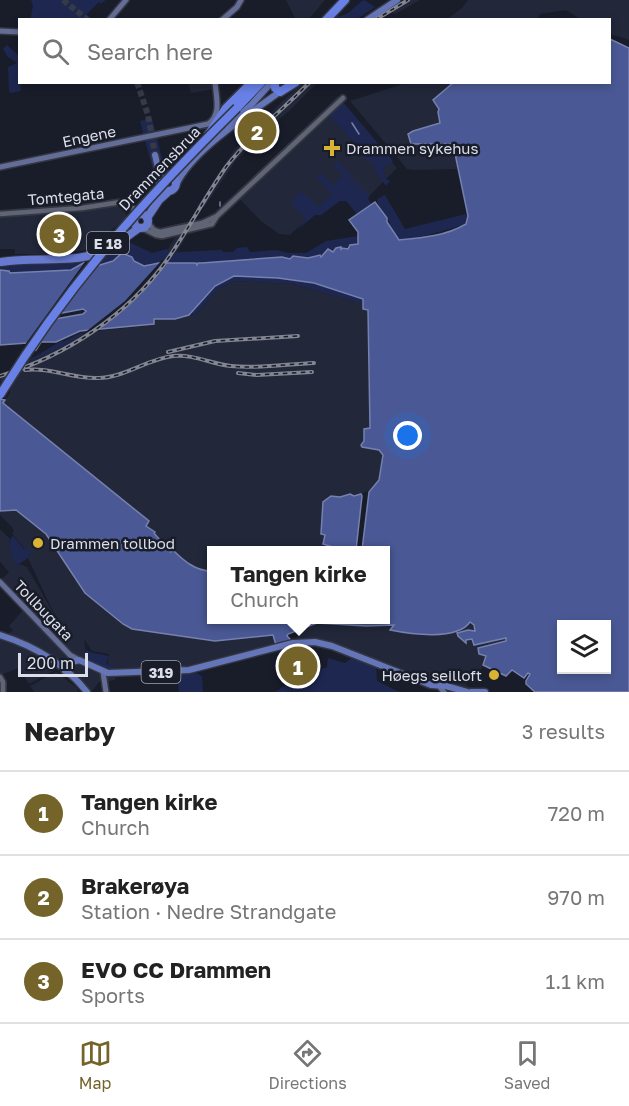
<!DOCTYPE html>
<html lang="en">
<head>
<meta charset="utf-8">
<style>
  body { margin:0; font-family:"Golos Text",sans-serif; background:#f6f6f6; color:#222 }
  .controls { position:absolute; right:18px; bottom:18px; display:grid; overflow:hidden; border-radius:0px; box-shadow:0 3px 9px #0003 }
  .controls button { width:54px; height:54px; display:grid; place-items:center; padding:0; border:0; border-bottom:2px solid #e0e0e0; background:#fff; color:#222; font:30px sans-serif }
  .scale { position:absolute; left:18px; bottom:15px; width:70px; box-sizing:border-box; padding-left:6px; border:3px solid #dcdfe9; border-top:0; font-size:16px; line-height:21px; white-space:nowrap; color:#dcdfe9; -webkit-text-stroke:4px #191d2a; paint-order:stroke }
  .you { position:absolute; left:408px; top:436px; width:21px; height:21px; margin:-15px; border:4px solid #fff; border-radius:50%; background:#1a73e8; box-shadow:0 0 0 9px #1a73e833 }
  .badge { display:grid; place-items:center; width:39px; height:39px; border-radius:50%; background:#74642a; color:#fff; font-size:20px; font-weight:700 }
  .pin { position:absolute; translate:-50% -50%; border:3px solid #fff; box-shadow:0 2px 6px #0006 }
  .popup { position:absolute; left:207px; top:546px; width:183px; height:78px; box-sizing:border-box; display:grid; place-content:center; border-radius:0px; background:#fff; filter:drop-shadow(0 2px 4px #0005); font-size:20px; white-space:nowrap; color:#767676 }
  .popup b { font-size:22px; color:#222 }
  .popup::after { content:''; position:absolute; left:50%; top:100%; margin-left:-12px; border:12px solid transparent; border-top-color:#fff }
  .list { margin:0; padding:0; list-style:none }
  h2 { display:flex; justify-content:space-between; align-items:center; height:78px; margin:0; padding:0 24px; font-size:26px }
  h2 small { font-size:20px; font-weight:400; color:#767676 }
  .list li { display:grid; grid-template-columns:39px 1fr auto; gap:18px; align-items:center; box-sizing:border-box; height:84px; padding:0 24px; border-top:2px solid #e0e0e0 }
  .list b { display:block; font-size:22px; white-space:nowrap }
  .list p { margin:0; font-size:20px; white-space:nowrap; color:#767676 }
  .list em { font-size:20px; font-style:normal; color:#767676 }
  .icon { flex:none; width:33px; height:33px; fill:none; stroke:currentColor; stroke-width:2; stroke-linecap:round; stroke-linejoin:round }
  .map { position:relative; flex:none; width:629px; height:692px; overflow:hidden }
  .search { position:absolute; background:#fff; box-shadow:0 3px 9px #0003; left:18px; right:18px; top:18px; height:66px; display:flex; align-items:center; gap:15px; box-sizing:border-box; padding:0 21px; border-radius:0px; color:#767676; font-size:22px }
  .sheet { height:330px; background:#fff }
  nav { display:flex; justify-content:space-around; align-items:center; box-sizing:border-box; height:84px; border-top:2px solid #e0e0e0; background:#fff; font-size:16px; color:#767676 }
  nav a { display:grid; justify-items:center; gap:3px }
  nav .on { color:#74642a }
  .map>svg:first-child { display:block }
  .built { fill:#222739 }
  .green { fill:#1e2750 }
  .water { fill:#4a5995; stroke:#7681ae; stroke-width:1.5; fill-rule:evenodd }
  .pier { fill:#191d2a }
  .lines { fill:none; stroke-linecap:round; stroke-linejoin:round }
  .stream { stroke:#7681ae; stroke-width:1.5 }
  .primary-tunnel { stroke:#363a47; stroke-width:6; stroke-dasharray:6 3; stroke-linecap:butt }
  .tertiary-casing { stroke:#343741; stroke-width:8 }
  .secondary-casing { stroke:#343741; stroke-width:8 }
  .primary-casing { stroke:#343741; stroke-width:9 }
  .trunk-casing { stroke:#343741; stroke-width:10 }
  .motorway-casing { stroke:#343741; stroke-width:11 }
  .tertiary { stroke:#606575; stroke-width:4.5 }
  .secondary { stroke:#636d97; stroke-width:5 }
  .primary { stroke:#6575b9; stroke-width:6 }
  .trunk { stroke:#677ad0; stroke-width:8 }
  .motorway { stroke:#6980e7; stroke-width:8 }
  .rail-casing { stroke:#838692; stroke-width:4 }
  .rail { stroke:#191d2a; stroke-width:1.5; stroke-dasharray:4.5; stroke-linecap:butt }
  .motorway-bridge-casing { stroke:#343741; stroke-width:11; stroke-linecap:butt }
  .motorway-bridge { stroke:#6980e7; stroke-width:8 }
  .poi-dot { fill:#d9b434; stroke:#191d2a; stroke-width:2 }
  .labels { text-anchor:middle; dominant-baseline:central; stroke-width:5; stroke-linejoin:round; paint-order:stroke }
  .shield { fill:#191d2a; stroke:#a2a5b0; stroke-width:1.5 }
  .shield-label { font-size:14px; font-weight:bold; fill:#dcdfe9 }
  .street-label { font-size:15px; fill:#dcdfe9; stroke:#191d2a }
  .poi-label { font-size:15px; fill:#dcdfe9; stroke:#191d2a; text-anchor:start }
</style>
</head>
<body>
<div class="map">
<svg width="629" height="692" viewBox="0 0 629 692">
  <rect width="100%" height="100%" fill="#191d2a"/>
  <path class="built" d="M286,0H325L308,20L295,18Z
    M404,0H420L395,14L387,10Z
    M468,0H629V40L610,34V20L580,19L566,10L540,14L538,18L533,19H447L462,8Z
    M302,82L317,83L289,111L263,133L264,136L237,159L205,206L201,209L197,207L235,149Z
    M188,83H213L214,89L191,93Z
    M402,83H453L448,87L438,112L440,123L413,130L411,144H452L458,169L415,170L407,169L350,101L400,85Z
    M338,96L397,168L368,197L350,178L290,235L279,234L261,221L235,194Z
    M120,204L123,211L126,212V219L109,232L96,247L81,251L48,254H15V249H0V214Z
    M189,232L176,254L172,255L168,252V249L177,235Z
    M235,281L292,284L356,302H363V309H368L370,428H365L362,447L379,450L383,455L379,480L370,490L358,495L350,494L336,497L331,496L323,502L321,534L325,535L330,546L342,550H211V570H205L193,566L174,551L170,552L154,533V532L146,526L149,521L3,403L10,393V388H4L1,384L0,378L16,374L23,362L80,333L83,334L86,338L98,331L154,325V319L173,317L175,320L192,315L195,316L218,289Z
    M16,510L46,534L83,589L132,629L215,641L273,635L276,646L193,666L126,669L107,668L109,654L92,651L84,639L86,656L84,662L115,674V680L106,682L103,677L92,691L57,662V669L29,684L19,668L0,675V638H3L13,630L9,626L25,608L0,581L9,572L0,562V529L10,539L9,544L16,566L20,564L27,567L55,616L28,558V553L12,534L14,531L12,527L0,515V511Z
    M470,622L474,625L475,631H468L461,638L465,642L472,639L474,645L506,638L507,641L484,654L486,657L476,682L469,679L466,685L475,690L467,691L436,684L326,641H295L299,631L317,623L366,626L468,625Z
    M56,672L77,688L78,692H34L30,686Z"/>
  <path class="green" d="M31,0H106L100,4L99,2L82,19L30,20L33,6Z
    M364,0L375,7L357,19L329,20L333,16C349,18 352,7 364,0Z
    M7,45L19,56L21,91L11,93L9,91L8,67L17,63L8,57L3,49Z
    M343,102L393,161L383,169L386,179L390,181L386,186L374,169L376,167L369,160L367,161L363,157L365,155L329,115Z
    M152,118L162,158L164,161L172,157V164L165,171L160,165L153,170L140,121Z
    M338,161L352,176L351,177L370,196L368,198L371,204L357,214L346,201H340L321,215H315L297,230L306,219L290,202L302,191L318,207L332,194L316,177L321,173L333,185L343,175L334,165Z
    M385,195L405,229L466,214L468,216L466,223L460,226C449,229 408,242 399,239C393,236 390,224 388,219C384,211 378,208 377,199Z
    M358,236V244L348,247V250L346,248H342L341,250V248H336L333,252L329,249L321,257L320,255L308,258L293,256L290,259L282,257L202,263L197,265L196,263H152L144,266C135,262 131,256 122,253L113,261L100,265L83,263L71,270L10,273L9,271L0,270V267L4,264L76,259L125,240L152,253L167,249L172,255L178,252L222,250L223,252H233L237,248L247,247L250,252L276,250L289,253H306L326,241Z
    M234,276C262,278 292,277 319,284C334,288 348,295 363,299V302H356L292,284L235,281L218,289L194,317L192,313L215,286Z
    M86,332L65,345L24,364L59,342L68,340L80,333Z
    M13,536L24,549L28,547L31,550L28,558L16,566C13,556 5,543 13,536Z
    M86,650L93,653L109,656L106,664L116,666V671H110L86,660Z
    M353,657L376,665L377,681L399,692H275L294,680L327,667L328,658L345,663Z
    M196,673L202,676L203,692H179L177,674Z"/>
  <path class="water" d="M610,39L629,48V692H535L526,684V681L530,674L528,673L524,678L512,670L506,676L483,665L486,656L479,654L478,648L506,641V638L474,645L472,639L466,640V643L458,636L457,633L468,630L475,631L474,625L470,622C457,641 410,634 390,630L394,625L366,626L317,623L288,634L287,636L292,641L276,645L273,635L215,641L132,629L123,624L85,593L46,534L16,510L0,511V399L5,400L3,403L149,521L146,526L155,532L154,533L170,552L174,551C184,561 196,571 211,571V620H385V550H362L369,492L379,480L383,455L379,450L362,447L361,445L364,441V429L370,428L368,310L363,309V299L314,283L278,278L234,276L215,286L189,315L175,319H154V324L80,331L56,342H41L36,350L33,351L27,343L0,345V270L9,271L10,273L71,270L85,262L100,265L113,261L122,253L132,257L134,261L144,266L159,263H196L197,265L198,263H202L282,257L290,259L293,256L308,258L320,255L321,257L328,249L333,252L336,248L341,247V250L342,248L348,249L350,245L358,244V232L349,220L375,202L387,218V222L399,240C421,238 446,236 466,224L468,216L453,144H411L408,134L413,131L440,123L438,112L439,109L433,100L453,83L610,82ZM83,309L86,311L83,314L55,319L57,314ZM562,624H606V670H562Z
    M350,494L354,496L361,494L362,496L356,550H342L323,544L325,535L321,534L323,502L331,496L340,497Z"/>
  <path class="pier" d="M87,259H93L29,349L24,346Z
    M162,260L168,261L129,305L92,333L83,334L125,301Z"/>
  <g class="lines">
    <path class="stream" d="M352,123L359,134
      M220,206V202"/>
    <path class="primary-tunnel" d="M63,0L88,20
      M137,82L148,115L155,155"/>
    <g class="tertiary-casing">
      <path id="tertiary" d="M0,214L82,208L121,202L129,205L138,212
        M148,223L154,230L160,232L202,223L217,216L343,98
        M142,228L156,235L162,236L212,224L217,216
        M0,677L3,682V692"/>
    </g>
    <g class="secondary-casing">
      <path id="secondary" d="M109,20L126,0
        M222,20L237,7L241,0
        M0,31L20,32
        M0,167L208,124C222,115 216,97 215,82
        M0,582L70,655L79,660
        M103,672L106,692
        M439,686L444,692"/>
    </g>
    <g class="primary-casing">
      <path id="primary" d="M367,20L397,0
        M228,126L251,105L272,82
        M155,155L161,180
        M176,185C193,149 250,114 282,90
        M0,635C35,646 64,663 87,692
        M65,671V668L72,662L79,660L108,673L189,670L293,643L315,642L332,646L431,685L446,686L467,692
        M471,692H485"/>
    </g>
    <g class="trunk-casing">
      <path id="trunk" d="M160 183a8 8 0 1 1 16 0a8 8 0 1 1-16 0Z
        M134 221a7 7 0 1 1 14 0a7 7 0 1 1-14 0Z
        M147,218L159,200L169,191
        M1,262C33,256 67,264 99,253C114,247 126,237 139,228"/>
    </g>
    <g class="motorway-casing">
      <path id="motorway" d="M326,20L345,0
        M275,82V88L280,92L296,82
        M237,108L262,82
        M208,135L226,108L252,82"/>
    </g>
    <use href="#tertiary" class="tertiary"/>
    <use href="#secondary" class="secondary"/>
    <use href="#primary" class="primary"/>
    <use href="#trunk" class="trunk"/>
    <use href="#motorway" class="motorway"/>
    <g class="rail-casing">
      <path id="rail" d="M375,20L408,0
        M168,352L215,341L298,336
        M25,370C50,367 73,379 98,378C124,378 147,359 173,356C194,354 211,364 231,366C258,369 287,364 314,363
        M238,373L257,375L312,372
        M0,376C65,356 127,316 167,260C188,230 205,197 226,167C250,136 282,110 310,82"/>
    </g>
    <use href="#rail" class="rail"/>
    <g class="motorway-bridge-casing">
      <path id="motorway-bridge" d="M0,395C68,284 145,199 237,108"/>
    </g>
    <use href="#motorway-bridge" class="motorway-bridge"/>
  </g>
  <g class="poi-dot">
    <path d="M329 139h6v6h6v6h-6v6h-6v-6h-6v-6h6z"/>
    <circle cx="38" cy="543" r="6"/>
    <circle cx="494" cy="675" r="6"/>
  </g>
  <g class="labels">
    <g class="shield">
      <rect x="87" y="232" width="42" height="22" rx="4.5"/>
      <rect x="141.5" y="661" width="39" height="22" rx="4.5"/>
    </g>
    <g class="shield-label">
      <text x="108" y="243">E 18</text>
      <text x="161" y="672">319</text>
    </g>
    <g class="street-label">
      <text transform="translate(89 136) rotate(-12)">Engene</text>
      <text transform="translate(159 168) rotate(-46)">Drammensbrua</text>
      <text transform="translate(66 196) rotate(-5)">Tomtegata</text>
      <text transform="translate(44 610) rotate(46)">Tollbugata</text>
    </g>
    <g class="poi-label">
      <text x="346" y="148">Drammen sykehus</text>
      <text x="50" y="543">Drammen tollbod</text>
      <text x="482" y="675" text-anchor="end">Høegs seilloft</text>
    </g>
  </g>
</svg>
<div class="controls">
<button><svg class="icon" aria-label="layers" viewBox="0 0 24 24"><path d="M12 4l9 5-9 5-9-5zM3 14l9 5 9-5"/></svg></button>
</div>
<div class="scale">200 m</div>
<div class="you"></div>
<div class="pin badge" style="left:298px;top:666px">1</div>
<div class="popup"><b>Tangen kirke</b>Church</div>
<div class="pin badge" style="left:257px;top:131px">2</div>
<div class="pin badge" style="left:59px;top:234px">3</div>
<div class="search"><svg class="icon" aria-label="search" viewBox="0 0 24 24"><circle cx="10" cy="10" r="6"/><path d="M15 15l6 6"/></svg>Search here</div>
</div>
<section class="sheet">
<h2>Nearby<small>3 results</small></h2>
<ul class="list">
<li><span class="badge">1</span><div><b>Tangen kirke</b><p>Church</p></div><em>720 m</em></li>
<li><span class="badge">2</span><div><b>Brakerøya</b><p>Station · Nedre Strandgate</p></div><em>970 m</em></li>
<li><span class="badge">3</span><div><b>EVO CC Drammen</b><p>Sports</p></div><em>1.1 km</em></li>
</ul>
</section>
<nav>
<a class="on"><svg class="icon" aria-label="map" viewBox="0 0 24 24"><path d="M3 6l6-2 6 2 6-2v14l-6 2-6-2-6 2zM9 4v14M15 6v14"/></svg>Map</a>
<a><svg class="icon" aria-label="directions" viewBox="0 0 24 24"><path d="M12 3l9 9-9 9-9-9zM9 14v-3h6M13 9l2 2-2 2"/></svg>Directions</a>
<a><svg class="icon" aria-label="saved" viewBox="0 0 24 24"><path d="M7 4h10v16l-5-4-5 4z"/></svg>Saved</a>
</nav>
</body>
</html>
